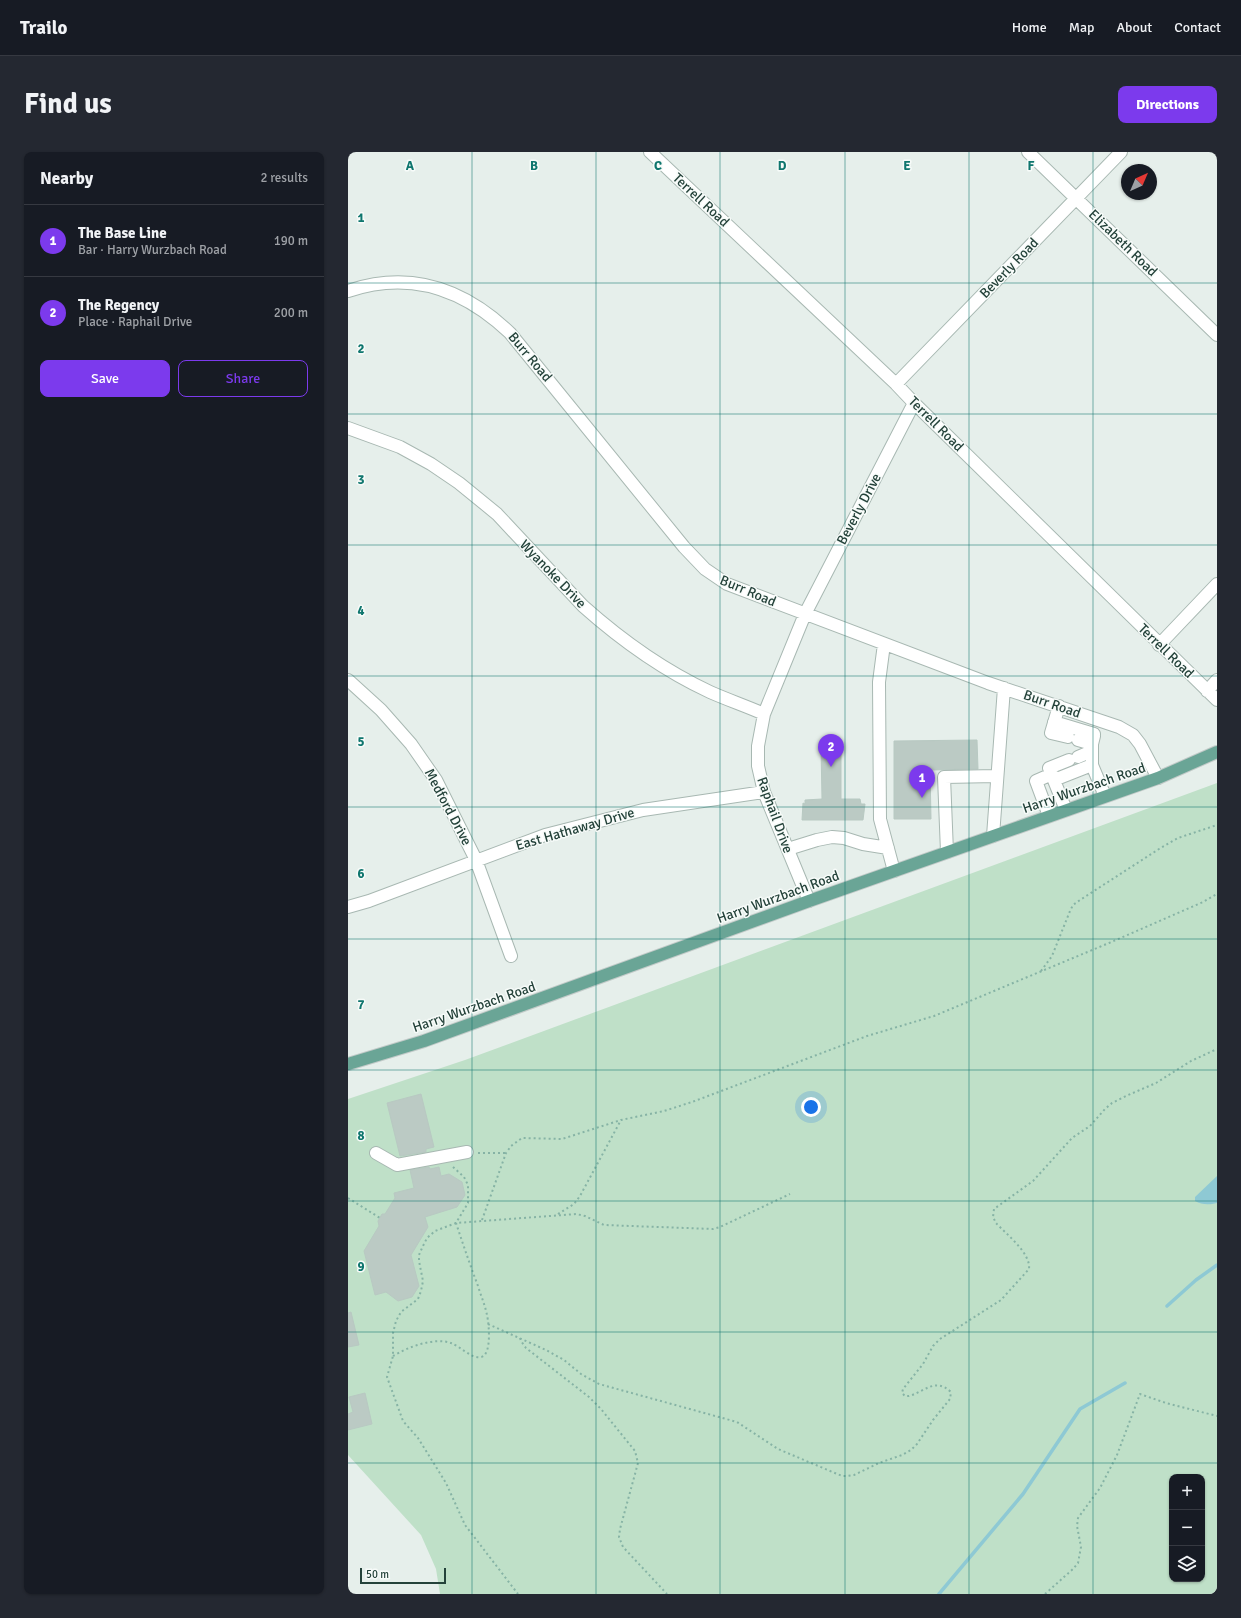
<!DOCTYPE html>
<html lang="en">
<head>
<meta charset="utf-8">
<style>
  body { margin:0; font-family:Signika,sans-serif; background:#242831; color:#f1f3f6 }
  .controls { position:absolute; right:12px; bottom:12px; display:grid; overflow:hidden; border-radius:8px; box-shadow:0 1px 3px #0004 }
  .controls button { width:36px; height:36px; display:grid; place-items:center; padding:0; border:0; border-bottom:1px solid #363941; background:#171b24; color:#f1f3f6; font:20px sans-serif }
  .compass { position:absolute; left:773px; top:12px; width:36px; height:36px; border-radius:50%; background:#171b24; box-shadow:0 1px 3px #0004; rotate:44deg }
  .scale { position:absolute; left:12px; bottom:10px; width:86px; box-sizing:border-box; padding-left:4px; border:2px solid #24423a; border-top:0; font-size:11px; line-height:14px; white-space:nowrap; color:#24423a; -webkit-text-stroke:3px #f7fbf9; paint-order:stroke }
  .you { position:absolute; left:463px; top:955px; width:14px; height:14px; margin:-10px; border:3px solid #fff; border-radius:50%; background:#1a73e8; box-shadow:0 0 0 6px #1a73e833 }
  .badge { display:grid; place-items:center; width:26px; height:26px; border-radius:50%; background:#7c3aed; color:#fff; font-size:13px; font-weight:700 }
  .pin { position:absolute; translate:-50% -33px; filter:drop-shadow(0 1px 2px #0008) }
  .pin::after { content:''; position:absolute; top:21px; width:14px; height:12px; background:inherit; clip-path:polygon(0 0,100% 0,50% 100%) }
  .list { margin:0; padding:0; list-style:none }
  h2 { display:flex; justify-content:space-between; align-items:center; height:52px; margin:0; padding:0 16px; font-size:17px }
  h2 small { font-size:13px; font-weight:400; color:#9ea1a6 }
  .list li { display:grid; grid-template-columns:26px 1fr auto; gap:12px; align-items:center; box-sizing:border-box; height:72px; padding:0 16px; border-top:1px solid #363941 }
  .list b { display:block; font-size:15px; white-space:nowrap }
  .list p { margin:0; font-size:13px; white-space:nowrap; color:#9ea1a6 }
  .list em { font-size:13px; font-style:normal; color:#9ea1a6 }
  .actions { display:flex; gap:8px; padding:12px 16px }
  .actions a { flex:1; padding:9px 0; border:1px solid #7c3aed; border-radius:8px; text-align:center; font-size:14px; color:#7c3aed }
  .actions .main { background:#7c3aed; color:#fff }
  .icon { flex:none; width:22px; height:22px; fill:none; stroke:currentColor; stroke-width:2; stroke-linecap:round; stroke-linejoin:round }
  .map { position:relative; flex:none; width:869px; height:1442px; overflow:hidden; border-radius:8px }
  header { display:flex; align-items:center; gap:24px; box-sizing:border-box; height:56px; padding:0 20px; background:#171b24; border-bottom:1px solid #363941 }
  header strong { font-size:19px }
  nav { display:flex; gap:22px; margin-inline-start:auto; font-size:14px }
  .intro { display:flex; align-items:center; justify-content:space-between; box-sizing:border-box; height:96px; padding:0 24px }
  h1 { margin:0; font-size:28px }
  .button { padding:10px 18px; border-radius:8px; background:#7c3aed; color:#fff; font-size:14px; font-weight:700 }
  main { display:flex; gap:24px; padding:0 24px }
  aside { flex:1; background:#171b24; border-radius:8px; box-shadow:0 1px 3px #0004 }
  .map>svg:first-child { display:block }
  .green { fill:#bfe0c8; fill-rule:evenodd }
  .water { fill:#8ec9d4 }
  .lines { fill:none; stroke-linecap:round; stroke-linejoin:round }
  .stream { stroke:#8ec9d4; stroke-width:3.5 }
  .building { fill:#bbcac4; stroke:#b8c9c2 }
  .minor-casing { stroke:#a8b8b2; stroke-width:14 }
  .major-casing { stroke:#c2cac8; stroke-width:14 }
  .path { stroke:#86b3a5; stroke-width:2; stroke-dasharray:2 3; stroke-linecap:butt }
  .minor { stroke:#fff; stroke-width:12 }
  .major { stroke:#6aa596; stroke-width:12 }
  .grid { fill:none; stroke:#0f766e; stroke-width:1; stroke-opacity:0.55 }
  .labels { text-anchor:middle; dominant-baseline:central; stroke-width:3; stroke-linejoin:round; paint-order:stroke }
  .street-label { font-size:14px; fill:#24423a; stroke:#f7fbf9 }
  .grid-label { font-size:13px; text-anchor:middle; font-weight:bold; fill:#0f766e; stroke:#f7fbf9; stroke-width:3; stroke-linejoin:round; paint-order:stroke }
</style>
</head>
<body>
<header>
<strong>Trailo</strong>
<nav><a>Home</a><a>Map</a><a>About</a><a>Contact</a></nav>
</header>
<div class="intro"><h1>Find us</h1><a class="button">Directions</a></div>
<main>
<aside>
<h2>Nearby<small>2 results</small></h2>
<ul class="list">
<li><span class="badge">1</span><div><b>The Base Line</b><p>Bar · Harry Wurzbach Road</p></div><em>190 m</em></li>
<li><span class="badge">2</span><div><b>The Regency</b><p>Place · Raphail Drive</p></div><em>200 m</em></li>
</ul>
<div class="actions"><a class="main">Save</a><a>Share</a></div>
</aside>
<div class="map">
<svg width="869" height="1442" viewBox="0 0 869 1442">
  <rect width="100%" height="100%" fill="#e6efeb"/>
  <path class="green" d="M869,631V1442H92L88,1417L73,1383L0,1303V947L117,908ZM824,1325H854V1427H824Z"/>
  <path class="water" d="M869,1024V1051C861,1053 854,1053 847,1049V1045Z"/>
  <g class="lines">
    <path class="stream" d="M819,1154L848,1128L869,1113
      M591,1442L675,1342L732,1257L777,1231"/>
  </g>
  <path class="building" d="M629,588L630,617L582,618L583,667H546V589Z
    M493,591V647H512L513,652H517L515,668H454L455,651L457,652V648L474,647L473,595H477V592Z
    M73,942L86,995L78,997V1000L52,1004L39,951Z
    M81,1015L82,1017L91,1015L93,1024L101,1022L114,1030L117,1043L109,1055L77,1065L80,1075L63,1103L71,1134L64,1145L50,1149L38,1140L27,1143L16,1099L31,1074L30,1069L34,1062H37L47,1046L46,1041L66,1036L62,1018Z
    M3,1160L11,1193L0,1195V1161Z
    M17,1241L24,1272L0,1278V1262L5,1260L1,1245Z"/>
  <g class="lines">
    <g class="minor-casing">
      <path id="minor" d="M302,0L548,232L566,251L869,548
        M680,0L869,183
        M0,139C62,118 116,137 162,181L336,395L357,417L379,432L640,531L771,575L785,583L792,592L810,626
        M548,232L773,0
        M0,276L52,295L83,312L111,331L149,362L235,454C272,487 317,519 362,540C380,548 398,554 416,562
        M536,492L531,530L532,667L546,719
        M811,493L869,432
        M0,528L33,558L63,592L88,628L128,708L163,804
        M859,539L869,528
        M711,554L703,581L720,585
        M706,570L746,582
        M730,588L744,592L746,584
        M744,592V613L757,644
        M730,605L744,599
        M706,628L744,613
        M718,658L701,616L721,608
        M701,664L688,629L704,622
        M645,684L656,536
        M440,697L469,688L484,685L496,686L515,692L540,696
        M599,700L596,625L648,624
        M461,749L416,640L410,614V594L416,562L457,462L566,251
        M0,755L21,749L197,683L295,658L416,640
        M28,1001L49,1013L119,1000"/>
    </g>
    <g class="major-casing">
      <path id="major" d="M0,912L76,889L461,749L810,626L869,600"/>
    </g>
    <path class="path" d="M693,819L704,804L722,759L725,753L732,748L811,697L830,686L869,673
      M130,1001H158
      M105,1015L116,1025L120,1033V1051L108,1071L87,1079L79,1086L74,1096L71,1103V1109L75,1129L73,1139L70,1147L53,1160L48,1169L45,1181V1204L39,1225L55,1269L70,1286L85,1310L98,1331L117,1373L170,1442
      M0,1046L32,1066
      M210,1062L226,1052L232,1044L273,968
      M134,1068L158,1001L163,994L174,986L214,987L273,968L316,959L344,950L519,884L586,864L761,791L855,750L869,742
      M140,1172L198,1198L216,1208L233,1222L251,1232L389,1270L430,1297L494,1324H499L506,1323L531,1311L554,1303L563,1298L569,1292L585,1268L602,1247L603,1240C587,1225 576,1240 561,1244H557L554,1241L555,1237L575,1212L585,1194L592,1187L653,1148L681,1117C683,1101 658,1082 648,1071L645,1065L646,1057L685,1029L724,986L742,974L757,957L764,951L778,944L808,931L843,909L869,897
      M172,1186L173,1189L178,1196L241,1245L253,1257L287,1299L290,1311L272,1377L271,1385L275,1395L319,1442
      M45,1204C60,1195 86,1185 103,1191C112,1194 123,1207 133,1205C144,1203 141,1172 139,1163C137,1153 133,1144 130,1134C122,1113 115,1092 108,1071L228,1062L237,1064L256,1073L365,1077L372,1075L442,1042
      M697,1442L725,1417L730,1411L733,1395L729,1374L730,1366L752,1336L769,1303L792,1242L818,1251L869,1264"/>
    <use href="#minor" class="minor"/>
    <use href="#major" class="major"/>
  </g>
  <path class="grid" d="M124,0V1442M248,0V1442M372,0V1442M497,0V1442M621,0V1442M745,0V1442M0,131H869M0,262H869M0,393H869M0,524H869M0,655H869M0,787H869M0,918H869M0,1049H869M0,1180H869M0,1311H869"/>
  <g class="labels">
    <g class="street-label">
      <text transform="translate(353 48) rotate(43)">Terrell Road</text>
      <text transform="translate(775 91) rotate(44)">Elizabeth Road</text>
      <text transform="translate(661 116) rotate(-46)">Beverly Road</text>
      <text transform="translate(182 205) rotate(50)">Burr Road</text>
      <text transform="translate(588 272) rotate(45)">Terrell Road</text>
      <text transform="translate(511 357) rotate(-62)">Beverly Drive</text>
      <text transform="translate(205 422) rotate(46)">Wyanoke Drive</text>
      <text transform="translate(400 439) rotate(23)">Burr Road</text>
      <text transform="translate(818 499) rotate(44)">Terrell Road</text>
      <text transform="translate(704 552) rotate(19)">Burr Road</text>
      <text transform="translate(736 636) rotate(-19)">Harry Wurzbach Road</text>
      <text transform="translate(100 655) rotate(62)">Medford Drive</text>
      <text transform="translate(427 663) rotate(70)">Raphail Drive</text>
      <text transform="translate(227 677) rotate(-16)">East Hathaway Drive</text>
      <text transform="translate(430 745) rotate(-20)">Harry Wurzbach Road</text>
      <text transform="translate(126 855) rotate(-19)">Harry Wurzbach Road</text>
    </g>
  </g>
  <g class="grid-label">
    <text x="62" y="18">A</text>
    <text x="186" y="18">B</text>
    <text x="310" y="18">C</text>
    <text x="434" y="18">D</text>
    <text x="559" y="18">E</text>
    <text x="683" y="18">F</text>
    <text x="13" y="70">1</text>
    <text x="13" y="201">2</text>
    <text x="13" y="332">3</text>
    <text x="13" y="463">4</text>
    <text x="13" y="594">5</text>
    <text x="13" y="726">6</text>
    <text x="13" y="857">7</text>
    <text x="13" y="988">8</text>
    <text x="13" y="1119">9</text>
  </g>
</svg>
<div class="controls">
<button>+</button>
<button>−</button>
<button><svg class="icon" aria-label="layers" viewBox="0 0 24 24"><path d="M12 4l9 5-9 5-9-5zM3 14l9 5 9-5"/></svg></button>
</div>
<svg class="compass" viewBox="-18 -18 36 36"><path d="M0-13l5 13h-10z" fill="#e53935"/><path d="M0 13l5-13h-10z" fill="#9ea1a6"/></svg>
<div class="scale">50 m</div>
<div class="you"></div>
<div class="pin badge" style="left:574px;top:646px">1</div>
<div class="pin badge" style="left:483px;top:615px">2</div>
</div>
</main>
</body>
</html>
